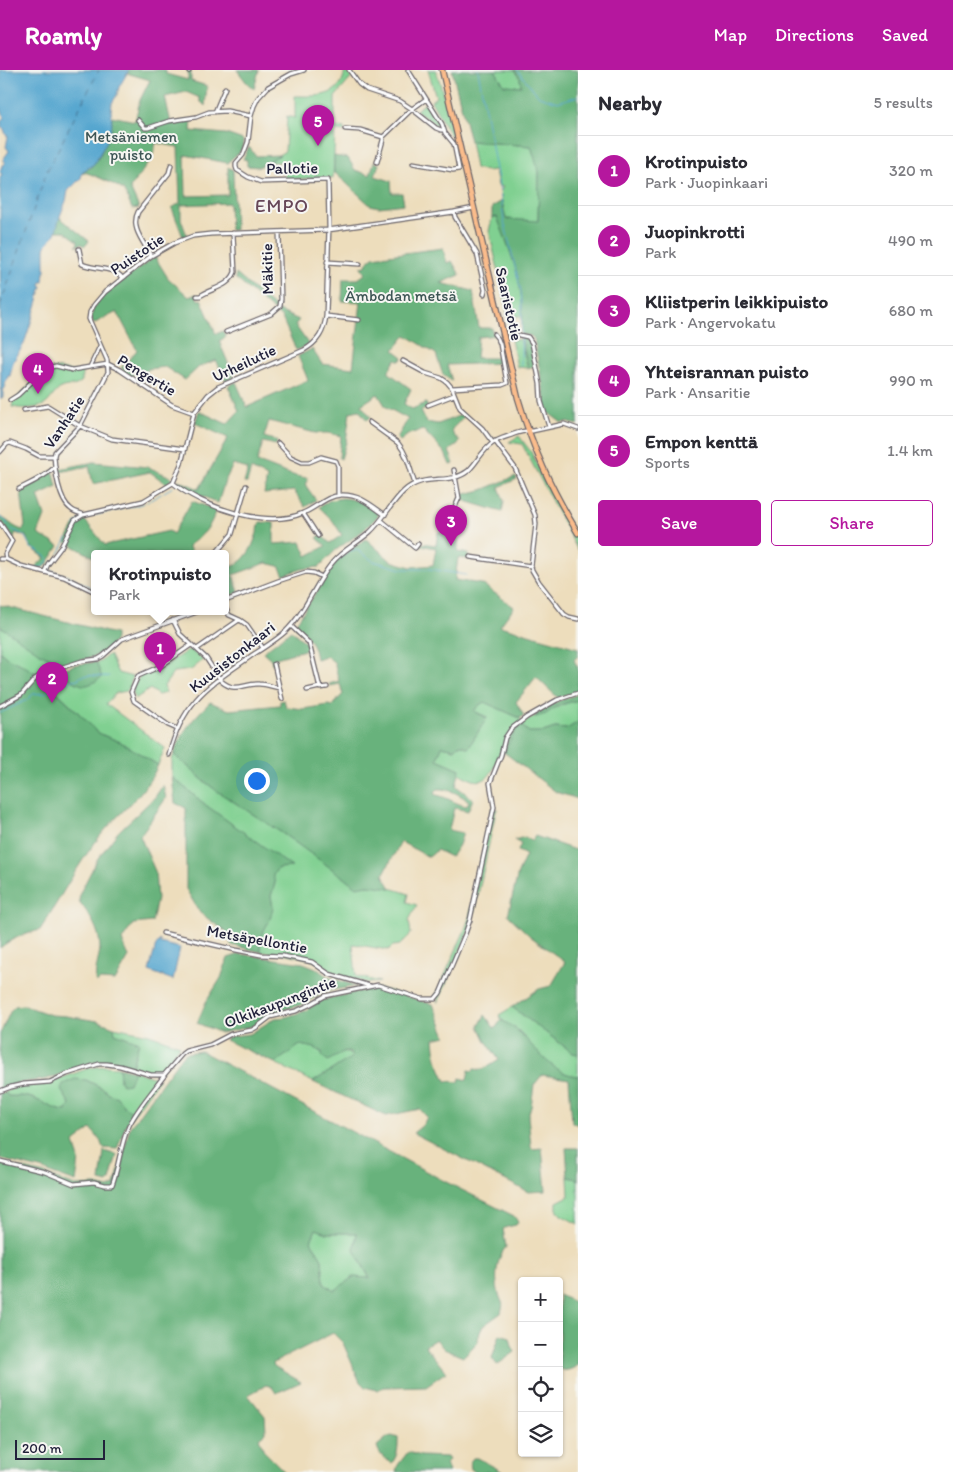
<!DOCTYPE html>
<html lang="en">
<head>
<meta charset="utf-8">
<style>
  body { margin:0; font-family:Itim,sans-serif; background:#f2f2f3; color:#2b2b33 }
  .controls { position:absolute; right:15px; bottom:15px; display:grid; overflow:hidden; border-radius:5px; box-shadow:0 1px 4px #0004 }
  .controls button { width:45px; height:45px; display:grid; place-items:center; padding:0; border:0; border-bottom:1px solid #e1e1e2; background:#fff; color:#2b2b33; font:25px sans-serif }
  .scale { position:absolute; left:15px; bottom:12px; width:90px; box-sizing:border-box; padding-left:5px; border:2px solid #22223b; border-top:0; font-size:14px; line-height:18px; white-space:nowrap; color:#22223b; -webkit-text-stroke:4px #f6f6f2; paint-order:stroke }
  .you { position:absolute; left:256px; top:710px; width:18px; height:18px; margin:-12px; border:4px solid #fff; border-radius:50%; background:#1a73e8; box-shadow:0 0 0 8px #1a73e833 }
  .badge { display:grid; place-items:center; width:32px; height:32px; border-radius:50%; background:#b5179e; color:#fff; font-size:16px; font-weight:700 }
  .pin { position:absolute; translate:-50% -41px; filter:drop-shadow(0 1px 2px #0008) }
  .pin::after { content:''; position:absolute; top:26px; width:18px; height:15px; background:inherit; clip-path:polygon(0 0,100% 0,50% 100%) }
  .popup { position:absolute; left:91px; top:480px; width:138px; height:65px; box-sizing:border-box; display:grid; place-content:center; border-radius:5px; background:#fff; filter:drop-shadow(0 1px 4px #0005); font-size:16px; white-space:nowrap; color:#7c7c81 }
  .popup b { font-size:19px; color:#2b2b33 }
  .popup::after { content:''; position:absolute; left:50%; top:100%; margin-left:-10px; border:10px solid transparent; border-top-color:#fff }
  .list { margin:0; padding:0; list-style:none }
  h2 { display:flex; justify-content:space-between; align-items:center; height:65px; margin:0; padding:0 20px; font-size:21px }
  h2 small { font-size:16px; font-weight:400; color:#7c7c81 }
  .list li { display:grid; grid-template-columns:32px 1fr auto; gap:15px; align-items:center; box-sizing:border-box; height:70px; padding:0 20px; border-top:1px solid #e1e1e2 }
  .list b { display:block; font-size:19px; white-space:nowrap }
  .list p { margin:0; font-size:16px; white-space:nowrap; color:#7c7c81 }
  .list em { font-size:16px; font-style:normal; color:#7c7c81 }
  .actions { display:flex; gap:10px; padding:15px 20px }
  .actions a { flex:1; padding:11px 0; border:1px solid #b5179e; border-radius:5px; text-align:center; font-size:18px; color:#b5179e }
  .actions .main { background:#b5179e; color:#fff }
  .icon { flex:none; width:28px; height:28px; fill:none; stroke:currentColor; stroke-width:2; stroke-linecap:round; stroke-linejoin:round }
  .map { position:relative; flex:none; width:578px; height:1402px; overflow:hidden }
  header { display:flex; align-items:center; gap:30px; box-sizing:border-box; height:70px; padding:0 25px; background:#b5179e; color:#fff }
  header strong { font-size:24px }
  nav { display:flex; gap:28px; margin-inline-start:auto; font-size:18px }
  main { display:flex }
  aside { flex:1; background:#fff }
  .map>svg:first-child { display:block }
  .green { fill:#80d091; stroke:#517966 }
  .forest { fill:#68b27b; stroke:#456a5b; fill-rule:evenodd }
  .water { fill:#54a6cf; stroke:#3b6485 }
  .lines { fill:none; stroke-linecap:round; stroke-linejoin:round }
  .stream { stroke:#54a6cf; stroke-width:1 }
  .ferry { stroke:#365776; stroke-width:1; stroke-dasharray:6 5; stroke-linecap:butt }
  .minor-casing { stroke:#696368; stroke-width:5.5 }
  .major-casing { stroke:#696368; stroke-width:7 }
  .minor { stroke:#fff; stroke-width:3 }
  .major { stroke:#fabc8b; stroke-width:4.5 }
  .labels { text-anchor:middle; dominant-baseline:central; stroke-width:4; stroke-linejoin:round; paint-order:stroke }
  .park-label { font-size:16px; fill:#3e5655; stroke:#f6f6f2 }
  .street-label { font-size:16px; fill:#22223b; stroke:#f6f6f2 }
  .quarter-label { font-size:19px; letter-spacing:1px; fill:#674758; stroke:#f6f6f2 }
</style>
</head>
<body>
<header>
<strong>Roamly</strong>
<nav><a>Map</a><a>Directions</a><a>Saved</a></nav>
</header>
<main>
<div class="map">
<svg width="578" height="1402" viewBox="0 0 578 1402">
  <rect width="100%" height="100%" fill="#f6f6f2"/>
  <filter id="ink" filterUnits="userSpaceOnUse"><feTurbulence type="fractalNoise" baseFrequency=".02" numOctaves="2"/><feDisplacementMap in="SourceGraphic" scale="10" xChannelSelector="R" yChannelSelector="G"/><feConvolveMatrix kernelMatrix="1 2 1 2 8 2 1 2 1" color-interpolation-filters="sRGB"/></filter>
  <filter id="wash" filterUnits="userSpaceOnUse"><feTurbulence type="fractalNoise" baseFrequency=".0096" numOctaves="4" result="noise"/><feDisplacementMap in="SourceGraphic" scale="20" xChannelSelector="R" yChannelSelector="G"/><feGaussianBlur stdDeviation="1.12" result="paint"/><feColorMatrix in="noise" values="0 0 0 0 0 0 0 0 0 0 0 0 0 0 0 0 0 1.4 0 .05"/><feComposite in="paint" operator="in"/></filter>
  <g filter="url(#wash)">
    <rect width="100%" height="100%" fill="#edddbc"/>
    <path class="green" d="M428,0H436L441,16L454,67L449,63L431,31L436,27Z
      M495,0H515L520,8L521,16L504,15Z
      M345,1L352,7L335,27V57L344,58V62L335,61L333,108L285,109L284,92H267L285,81L287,46L295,48V26C316,26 340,29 345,1Z
      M426,33L440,56L438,57L416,40Z
      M470,71L531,76L539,102L538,152L505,149L500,121L503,117L498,116L495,100L486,101L475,98Z
      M497,147C506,170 516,194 521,218C523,227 523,237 523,246H507L506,233L489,161L492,148Z
      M520,269L528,298L517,297L511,270Z
      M55,298L76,302L82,301V311C74,319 68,314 61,318C54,322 50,332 44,335C36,339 20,339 12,337L13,332C24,321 41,301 55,298Z
      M519,366L531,382L544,410L578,468V481L522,374L509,372Z
      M0,556L50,589L64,595L45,600L38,604L7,588L0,582Z
      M190,579L203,590L191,600L174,602L164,616L166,623L158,625L150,619L135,629L133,623V617L140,606L162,597Z
      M109,584L118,603L133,607L127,621L116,623L106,634L165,678L158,695C146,688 136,681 124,674C110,666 99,668 88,652L42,607L58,601L60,602L74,595L100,592Z
      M578,630V652L567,659L555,658L543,662H529L524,658L522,654C514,663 508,671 505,683L501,681C491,705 487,721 459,703L460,699L437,689L442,676L455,679L458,675H463L468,678L487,647L474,641L478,636L484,632L520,648L522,653L535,646L536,647C550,641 563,633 578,630Z
      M174,684L204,711L217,721L282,763L357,816C375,813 392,818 409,824L407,832L417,835L409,850L411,864L400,875L393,876L388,880L353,874L356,906L380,912L367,913L332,903L316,892L308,889L288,884L261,882L260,868L270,849L273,838L271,826L275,813L272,806L278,798L291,797L207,736L172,707V690Z
      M492,739H498L496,741L473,848L469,860L438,933L436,925L464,862L469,848Z
      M512,937L573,983L578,984V1006C562,1006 546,992 535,980C530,975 526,968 520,962C513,956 503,954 499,945Z
      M114,957L149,964L180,975L162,1001L155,1003L132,996L139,972L114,963Z
      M300,975L315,978L323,984C333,983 346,978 352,987L313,1012L275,993Z
      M105,996L119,997L120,1010L123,1015L134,1001L159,1009L134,1044L125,1037L117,1027L109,1024L102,1018L86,1010L61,1020L70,1034L67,1041C53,1041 42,1030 28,1027C22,1025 14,1027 7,1026L5,1022L13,1018L45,1014L89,998Z
      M568,1107L578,1109V1154L561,1145L557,1139V1132L569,1126Z
      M316,1159L327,1163H357L354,1180L370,1209L353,1207L335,1221L324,1214L322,1189L311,1171Z"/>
    <path class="forest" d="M129,0H166V4L188,10V1L191,2V11L207,16L205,36L200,31V28L186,22L165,27L171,53L192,50L191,61L226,64L243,70C243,86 235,83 228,93L185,85L186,126L228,125V97L233,100L235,160H230L229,133L181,135V149L187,166L183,167L172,138L180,133L178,77L156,73L152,88L130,118L139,138L132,139C129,133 127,125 123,120C118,116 89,102 82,102L90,98L99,87L111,62L112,46L135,51L140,30L150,10L126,3Z
      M237,0H259L254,19L247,13Z
      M452,0H495L504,15L521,16L520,8L515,0H578V355L566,352L562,353L546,341L544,323L534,269L531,266L521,264C527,221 512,186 497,147L492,148V137L502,131L506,149L538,151L539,102L531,76L470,71Z
      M249,77L256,86L280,85L259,97L247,96V90L243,89Z
      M334,86L348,88L355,100L370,105L374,92L379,94L375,106L391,111L392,123H402L404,134L379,137L370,135L334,102Z
      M59,147L89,171L85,176L81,174L77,176L78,171L64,161H56Z
      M443,178L447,193L452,191L460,205L441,213L473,221L479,258H492V262L496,265L478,267L476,288H501L502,293L447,295L452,311L443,305L436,284L406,265L394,280L403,287L400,291L396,289L388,302L411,319L404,334L412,339L426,333L428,338L421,341L426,352L438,354L461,345L464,347L452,359L453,364L460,372L449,381L454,394L450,395L445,383L423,360L409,364L400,371L397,368L408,349L386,337L378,324L361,335L371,347L367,350L359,340L350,342L346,372L341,389L339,388L341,366L328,363H315L269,351L264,367L277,371L276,375L263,372L257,392C274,397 291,407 308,408L306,416L316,430L305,437L294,421L264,424L267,407L251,399L247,413H244L248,399L233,395L225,411L218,433L195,423L179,413L178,410L199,419L228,368L195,353L199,341L227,354L239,341L228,316L236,312L247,337L308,310L298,286L312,279L322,294L353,298L361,232L342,231L343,209H358L365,204V202L361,197L366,196L367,192L373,187Z
      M155,187L168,208L189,227L196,224L198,230L201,229L216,264L223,261L226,267L219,271L234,307L226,311L216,290L199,297L185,310L165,297L148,299L146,302L136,300L132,306L121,298L137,280L117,242L93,254C86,233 112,219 126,208C135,201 145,194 155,187Z
      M236,204L276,238L273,240L235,208Z
      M279,241L299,250L295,255L309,275L296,280L282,248L276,243Z
      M521,267C534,269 532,285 534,296L528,298Z
      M94,392L148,397L173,408L167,414L150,402L93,414L89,396L60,402L59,399Z
      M51,401L54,403L57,417L38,426L45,446L38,464L59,476L46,496L39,499L35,497L45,488L32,478L26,466L15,463L14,469L1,451L0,447C10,451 12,457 23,460L25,456L21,421Z
      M516,406L517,409L499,417L504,431L502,442L462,430L461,425L482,420Z
      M343,428C357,429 367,435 378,443V446L364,460L336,480L319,497L302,499L284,505L279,496L266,493L233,505L239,522L225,529V500C249,491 254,475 260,452L274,453V474L301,472L307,486L326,476L317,468L321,465L330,473L342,465L333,451L319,437L330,430Z
      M192,431L216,440C210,459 204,464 188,476L193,484H95V488L66,472L74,456L83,448L105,475L169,461L173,464Z
      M450,445H454L455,463L459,464L458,482L469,484L468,489L458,488L455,510L482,514L514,537L500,556L578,578V586L574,590L578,598V621L558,628L536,607L516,632L524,646L520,648L484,632L478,636L474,641L487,648L468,678L463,675H458L455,679L442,676L437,689L460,699L456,716L473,729L468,741L454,738L449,760L463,763L459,775L451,787L437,780L429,787L401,772L383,805L391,818L368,815L357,817L282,763L217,721L204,711L174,684C180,662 195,647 210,632L229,640L280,635V631L284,630L286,637L303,639L328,635L332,636L343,624L340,614L330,616L329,614L339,611L334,592L326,586L316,589C313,570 308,567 294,556L336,492L350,480L366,469L391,491L411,497L433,495L436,478L420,475L421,473L436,475L438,462L451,463ZM438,719C449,718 460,725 469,731L467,736C457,735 448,727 436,725L435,722Z
      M0,535L115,564V569C105,589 83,588 64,595L38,582L0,556Z
      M291,560L305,572L308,579L276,588V593L272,594L271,589L263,582Z
      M0,582L7,588L23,595L41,607L88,652C99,668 110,666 124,674C136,681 146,688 158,695C146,724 119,742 100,766C77,795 60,829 40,860C25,864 12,868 0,878Z
      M96,592L102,607C98,610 92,614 87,615C78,617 66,605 58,601L74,595Z
      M578,624V630L559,635L546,644L535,647V646L537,643L556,632Z
      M578,652V729L556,722L505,683C508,671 514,663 522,653L524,658L529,662H543L555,658L567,659Z
      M172,707L207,736L292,797L278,798L273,805L275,813L271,826L273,838L270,849L260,868L261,882L231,875L228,863L200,843L186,819V738L175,733Z
      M163,715L166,728L140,766L155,801L157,829L152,852L133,854L122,870L129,887L115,911L100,910L96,913C94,901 99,890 100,878C100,859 89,845 79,831L80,823L98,788L118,762L155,727Z
      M535,766L575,780L578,778V984L573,983L512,937L539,919L551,916L565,892L530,866L508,845L518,803L526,785L518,781L521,774L514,770L525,767L532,771Z
      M240,884L303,893L316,898L328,907L357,916L327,921L301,935L273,942L253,956L221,963L197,953L206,932L221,908L228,888Z
      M375,918C395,920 413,930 433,934L446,966L434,969L436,988L446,1011L459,1012L460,1008L467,1010L469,1000L473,1001L474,999C484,1001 491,995 499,990L486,971L479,956L485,945L495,959L501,950C508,954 516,958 521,964C537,980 554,1005 578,1006V1055L572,1052L569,1009L542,1005L534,1015L531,1037L528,1046L531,1076L532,1079L542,1078L546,1121L528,1122L413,1063L423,1055L427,1047L420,1039L386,1046L313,1012L352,987L350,983L345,981L328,991L321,985L323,983L315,978L300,975L275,993L225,970L232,966L250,964L275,948L286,947L305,941L322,930Z
      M23,935L51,945L66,946L98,951L114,957L115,963L139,972L132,996C104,989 95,990 68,1001C61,1004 53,1008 46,1009C30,1012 15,1012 0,1019V964L11,940L15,936Z
      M201,981L446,1112L514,1146L518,1152L516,1155L507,1157L503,1159L506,1177C494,1191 494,1218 503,1234L501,1243L483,1256L480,1262L477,1273L463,1287L444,1279L436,1269L425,1276L446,1302L426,1316L384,1317L377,1320L365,1317L360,1312L343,1273L333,1263L273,1293L274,1296L301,1312L276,1323L272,1317L266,1315L248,1325L265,1346L266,1362L259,1368L264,1381L285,1402H0V1093L45,1104L53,1108L76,1116L96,1115L109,1118L115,1115L130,1057L181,987L186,983ZM316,1159L327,1163H357L354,1180L370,1208L353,1207L334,1221L324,1214L322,1189L311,1171Z
      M119,997L134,1001L129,1014L122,1015L120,1010Z
      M75,1009L86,1010L102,1018L109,1024L117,1027L125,1037L134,1044L126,1055L117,1079L103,1078L100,1070L91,1059L74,1072L79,1090L76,1112L53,1104L44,1100L0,1089V1023L5,1022L8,1026C14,1027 22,1025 28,1027C42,1030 53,1041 67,1041L70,1034L61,1020L63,1014Z
      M566,1078H578V1109L568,1107Z
      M104,1081L117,1085L110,1110L108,1113L100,1111Z
      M559,1225L578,1234V1295C573,1299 564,1303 559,1298Z
      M500,1264L510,1267L512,1276L515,1282L497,1295L492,1288Z
      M392,1366L398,1368C398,1378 398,1385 392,1393C385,1389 379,1385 377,1376L388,1367Z
      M408,1382L421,1386L447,1387L449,1390L446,1393L449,1402H396L398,1395Z
      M473,1388H478L503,1402H475L471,1399L470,1392Z"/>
    <path class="water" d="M0,0H129L119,17L117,25L112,33L111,41L112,55L107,71L94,94L82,102L81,108L68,121L66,131L60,146L55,164L47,174L45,179V202H44L43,212H41L40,215L42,216L37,234L24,274L13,292L10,306H8L5,315L6,316L3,321V327L1,329L0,108L2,105L0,102L2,95H4L5,91L3,90L4,88L9,81L6,77L8,66L6,65L4,59L1,57V50L4,48L0,35Z
      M160,870V873L180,878L173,910L149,901L156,875Z"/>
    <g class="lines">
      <path class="stream" d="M478,0L500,121L504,151L521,221L522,233L521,297
        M517,0L539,26L558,32L578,26
        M164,422L173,417
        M147,432L161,424
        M127,438L144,433
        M95,445L123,439
        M0,447L6,451C9,462 19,460 25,467C27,470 29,475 31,478L38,481L49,489L43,497H36
        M74,456L80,449L92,445
        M59,484L67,468
        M58,487L49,497L48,499L63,505
        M335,492L347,482L356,479L373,491L402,499H430L466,505
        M66,505L77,510
        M81,512L94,519
        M0,643L27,630L33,624L45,623L64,612L68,613L71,610L78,609C85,601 100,609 109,606"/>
      <path class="ferry" d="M0,236L47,101L99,0"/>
    </g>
  </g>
  <g filter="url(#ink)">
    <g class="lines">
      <g class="minor-casing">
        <path id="minor" d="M189,0V1
          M349,0L359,14L367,20L400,31L412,39L436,58L441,60H444
          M408,0L442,54L445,63L454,74L459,99L453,100L413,93
          M215,42L225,18
          M138,50L145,58H148L169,51L196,47L209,42L227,41L251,46
          M345,59L360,60L383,67L412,39L426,29
          M377,92L383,70V67
          M454,142L455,147L477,184L485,220L484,224
          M79,179L82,194C94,200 114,196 122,208
          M151,186C144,172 130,158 138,142L169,103L171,95
          M327,192L360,194
          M197,226H200C212,218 229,217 235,202L233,163
          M326,246L359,250
          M226,262L271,244L280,236L281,229L279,162
          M519,265L528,267L532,273L540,314L541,331L549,357
          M403,291L425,303L441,308L447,312L452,318L460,338L482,358L493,373
          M90,297L100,276
          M452,318L502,315L507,313L500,274L498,269L494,264
          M10,330L18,325L43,301L51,297L56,296L72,300L108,294L120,300L172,335L194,343
          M428,335L454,325
          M24,340L48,336L80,356L112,369L185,379
          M369,352L398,373C408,385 410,400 415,414
          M495,371L515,398L535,445L536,454L531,496L532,500L539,512L564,544L569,547L578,549
          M278,373L291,387L302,392H309L321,387L336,391L338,396V425
          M0,382L7,374L10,373L26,379L39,386H54
          M173,413C202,437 267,459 303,443C316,438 326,426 341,425C359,424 371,435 385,445
          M19,419C31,413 45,407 55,397
          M303,443L318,466
          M82,444C79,443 74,442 71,439C59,431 55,400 54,386L55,382L80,356L108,302L107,290L89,249L90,242L94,235L105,222L151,186L174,173L193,166L211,164L328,160L454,142L474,138
          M452,444L459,428L454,400
          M381,450L415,478L418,474
          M0,453L12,471L5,484L6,489L8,490L21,496L64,507L95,522
          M215,484L232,464L246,416
          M470,487L531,496
          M0,489H6
          M45,501L48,494L61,477L75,450L83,445L143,431L173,413L181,394L194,343L208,325L218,317L304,280C318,272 324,262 326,246L329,157L328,110L261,112L248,107L237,100L236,97V93L243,85L248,72L251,46L254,36L258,28L268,17L291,4L304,0
          M225,531L278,511L306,502L314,503L322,507
          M225,537L229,545L240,550L247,555L263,578
          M173,550L180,564L206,588L221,611C237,624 243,613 259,614C266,614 273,617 279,618
          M291,556L309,573L320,618L327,617
          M197,579L239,550
          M274,594L282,629
          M307,620L320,617
          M0,636L21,625L35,609L44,603L82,591L98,589L103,586L122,569L197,542
          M177,659L168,655L134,631L131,622L138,606L161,596L191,575
          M169,685C183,629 210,615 254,584C265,577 276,570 285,562C305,543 315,514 332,493C342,480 358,473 370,462C383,450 391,433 404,421C425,402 449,416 468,401C477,393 482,380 493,373C499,368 507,367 514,364C520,362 526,360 532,361L564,354L578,359
          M163,863L236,880L261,885L283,886L312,892L329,904L370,916
          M0,1021L11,1017L24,1014L50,1012L67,1004L99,994H107L120,996L151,1005H164L182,984L186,981L210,975L231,964L252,960L257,957L270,947L296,941L309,935L325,926L378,915L422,929H435L440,923L465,864L470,850L494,737L490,713L501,685L505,668L511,659L527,647L557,630L578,623
          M0,1091L45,1102L74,1114L94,1112L105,1115H112C119,1097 120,1076 128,1058C135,1041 153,1021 164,1006"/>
      </g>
      <g class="major-casing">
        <path id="major" d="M442,0L518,328C533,379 550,417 578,463"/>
      </g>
      <use href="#minor" class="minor"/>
      <use href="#major" class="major"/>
    </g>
  </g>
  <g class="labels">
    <g class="park-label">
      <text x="131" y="66">Metsäniemen<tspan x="131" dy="18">puisto</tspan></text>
      <text x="401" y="225">Ämbodan metsä</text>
    </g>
    <g class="street-label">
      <text transform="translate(292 98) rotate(-1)">Pallotie</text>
      <text transform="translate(137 184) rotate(-34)">Puistotie</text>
      <text transform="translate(267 199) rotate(-91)">Mäkitie</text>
      <text transform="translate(509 234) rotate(77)">Saaristotie</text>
      <text transform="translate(244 293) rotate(-25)">Urheilutie</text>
      <text transform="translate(147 305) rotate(31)">Pengertie</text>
      <text transform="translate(64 352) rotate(-56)">Vanhatie</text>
      <text transform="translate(232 587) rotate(-38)">Kuusistonkaari</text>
      <text transform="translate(257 869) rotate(10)">Metsäpellontie</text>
      <text transform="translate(280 932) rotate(-21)">Olkikaupungintie</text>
    </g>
    <g class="quarter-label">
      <text x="282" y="135">EMPO</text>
    </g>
  </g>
</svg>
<div class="controls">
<button>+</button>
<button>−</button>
<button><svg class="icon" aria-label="locate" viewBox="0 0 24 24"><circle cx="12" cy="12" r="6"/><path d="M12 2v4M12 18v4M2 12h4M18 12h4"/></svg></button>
<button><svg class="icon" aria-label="layers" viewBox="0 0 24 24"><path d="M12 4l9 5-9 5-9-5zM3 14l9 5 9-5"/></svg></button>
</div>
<div class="scale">200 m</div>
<div class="you"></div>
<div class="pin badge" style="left:160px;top:603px">1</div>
<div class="popup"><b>Krotinpuisto</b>Park</div>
<div class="pin badge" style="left:52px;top:633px">2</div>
<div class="pin badge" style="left:451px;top:476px">3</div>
<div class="pin badge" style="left:38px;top:324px">4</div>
<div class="pin badge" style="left:318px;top:76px">5</div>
</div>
<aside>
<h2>Nearby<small>5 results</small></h2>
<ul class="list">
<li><span class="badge">1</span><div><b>Krotinpuisto</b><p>Park · Juopinkaari</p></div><em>320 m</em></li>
<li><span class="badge">2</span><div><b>Juopinkrotti</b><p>Park</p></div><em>490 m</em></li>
<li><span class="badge">3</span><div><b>Kliistperin leikkipuisto</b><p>Park · Angervokatu</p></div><em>680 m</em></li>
<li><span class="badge">4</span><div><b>Yhteisrannan puisto</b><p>Park · Ansaritie</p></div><em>990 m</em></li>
<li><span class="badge">5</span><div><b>Empon kenttä</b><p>Sports</p></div><em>1.4 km</em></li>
</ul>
<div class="actions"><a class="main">Save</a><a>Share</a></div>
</aside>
</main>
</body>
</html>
